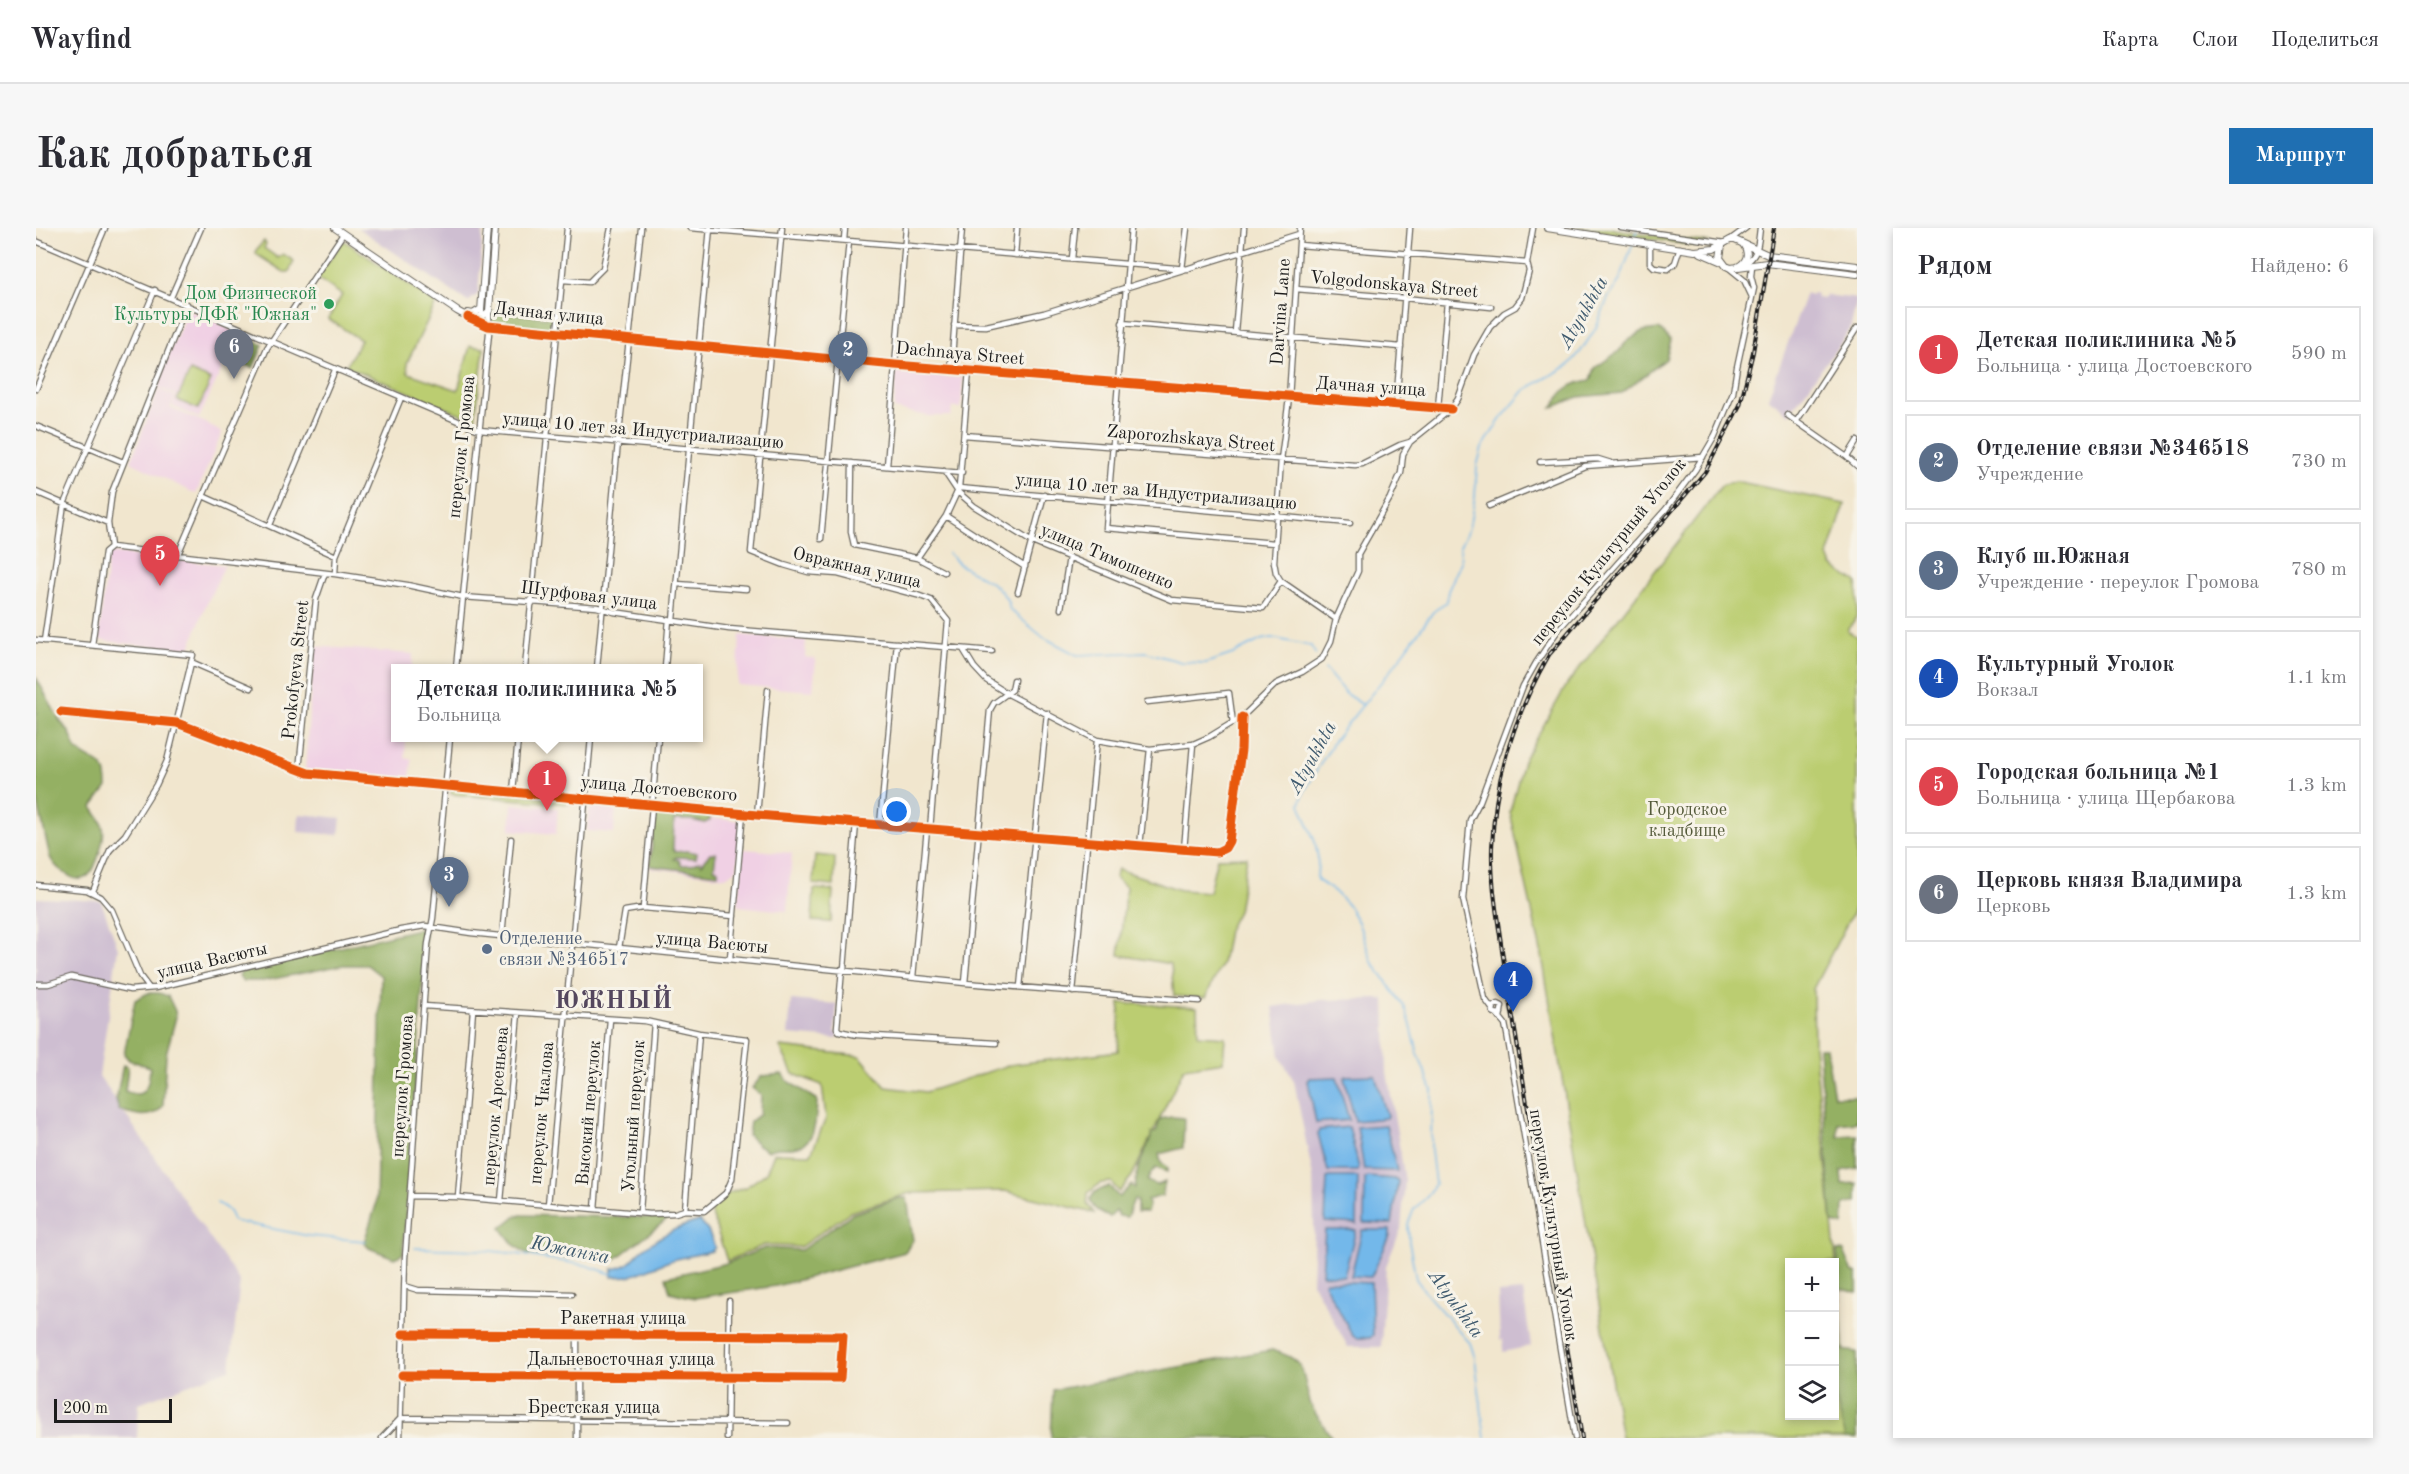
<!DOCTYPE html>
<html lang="ru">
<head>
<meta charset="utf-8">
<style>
  body { margin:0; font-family:"Old Standard TT",serif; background:#f7f7f7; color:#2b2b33 }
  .controls { position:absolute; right:18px; bottom:18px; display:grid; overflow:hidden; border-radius:0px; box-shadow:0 3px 9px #0003 }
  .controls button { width:54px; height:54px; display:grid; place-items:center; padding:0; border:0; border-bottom:2px solid #e1e1e2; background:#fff; color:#2b2b33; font:30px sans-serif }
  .scale { position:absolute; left:18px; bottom:15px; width:118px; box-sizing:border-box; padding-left:6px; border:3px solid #1c1c1c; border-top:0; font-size:16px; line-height:21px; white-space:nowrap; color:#1c1c1c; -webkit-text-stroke:4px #f7f3e8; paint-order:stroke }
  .you { position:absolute; left:861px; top:584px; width:21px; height:21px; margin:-15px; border:4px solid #fff; border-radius:50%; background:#1a73e8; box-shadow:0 0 0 9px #1a73e833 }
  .badge { display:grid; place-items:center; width:39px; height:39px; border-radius:50%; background:#1f6fb2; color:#fff; font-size:20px; font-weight:700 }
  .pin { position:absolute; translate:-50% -50px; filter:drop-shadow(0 2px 3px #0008) }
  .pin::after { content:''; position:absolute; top:32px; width:21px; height:18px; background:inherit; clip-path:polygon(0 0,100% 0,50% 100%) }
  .popup { position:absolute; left:355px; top:436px; width:312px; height:78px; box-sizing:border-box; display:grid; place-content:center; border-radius:0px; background:#fff; filter:drop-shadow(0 2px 4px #0005); font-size:20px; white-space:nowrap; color:#7c7c81 }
  .popup b { font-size:22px; color:#2b2b33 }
  .popup::after { content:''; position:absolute; left:50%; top:100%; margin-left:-12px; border:12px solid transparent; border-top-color:#fff }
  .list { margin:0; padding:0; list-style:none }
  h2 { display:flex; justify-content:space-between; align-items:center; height:78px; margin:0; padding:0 24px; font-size:26px }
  h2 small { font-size:20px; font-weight:400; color:#7c7c81 }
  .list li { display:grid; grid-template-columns:39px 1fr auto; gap:18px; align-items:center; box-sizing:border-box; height:96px; margin:0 12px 12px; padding:0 12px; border:2px solid #e1e1e2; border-radius:0px }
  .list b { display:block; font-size:22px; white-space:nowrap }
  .list p { margin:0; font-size:20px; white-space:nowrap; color:#7c7c81 }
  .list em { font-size:20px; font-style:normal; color:#7c7c81 }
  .icon { flex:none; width:33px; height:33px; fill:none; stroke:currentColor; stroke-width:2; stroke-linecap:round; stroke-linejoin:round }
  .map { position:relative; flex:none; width:1821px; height:1210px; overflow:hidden; border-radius:0px }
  header { display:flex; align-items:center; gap:36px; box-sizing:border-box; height:84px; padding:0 30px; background:#fff; border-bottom:2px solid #e1e1e2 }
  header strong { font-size:28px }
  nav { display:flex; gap:33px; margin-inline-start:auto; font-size:21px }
  .intro { display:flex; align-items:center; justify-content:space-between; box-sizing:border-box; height:144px; padding:0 36px }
  h1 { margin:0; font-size:42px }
  .button { padding:15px 27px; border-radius:0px; background:#1f6fb2; color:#fff; font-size:21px; font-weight:700 }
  main { display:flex; gap:36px; padding:0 36px }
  aside { flex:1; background:#fff; border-radius:0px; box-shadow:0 3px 9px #0003 }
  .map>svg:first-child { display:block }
  .built { fill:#f0d0e4 }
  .industrial { fill:#cebed1 }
  .green { fill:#bbcd71; stroke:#6c7446; stroke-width:1.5; fill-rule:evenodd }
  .forest { fill:#94b063; stroke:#586640; stroke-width:1.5 }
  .water { fill:#73b8ea; stroke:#486a83; stroke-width:1.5 }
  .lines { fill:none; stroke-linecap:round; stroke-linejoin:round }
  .stream { stroke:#73b8ea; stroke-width:1.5 }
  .minor-casing { stroke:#67635a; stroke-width:7 }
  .major-casing { stroke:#67635a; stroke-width:8 }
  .minor { stroke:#fff; stroke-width:4.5 }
  .major { stroke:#fff; stroke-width:6 }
  .rail-casing { stroke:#1c1c1c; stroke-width:4 }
  .rail { stroke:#f7f3e8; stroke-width:1.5; stroke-dasharray:4.5; stroke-linecap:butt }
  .cycleway-casing { stroke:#f7f3e8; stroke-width:13 }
  .cycleway { stroke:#e8590c; stroke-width:9 }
  .leisure-dot { fill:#2e9e5b; stroke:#f7f3e8; stroke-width:2 }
  .service-dot { fill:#5c6f8a; stroke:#f7f3e8; stroke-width:2 }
  .labels { text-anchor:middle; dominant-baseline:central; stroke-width:6; stroke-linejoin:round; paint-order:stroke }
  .street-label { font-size:18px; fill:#1c1c1c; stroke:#f7f3e8 }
  .leisure-label { font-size:18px; fill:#27864d; stroke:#f7f3e8; text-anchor:end }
  .park-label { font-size:18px; fill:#545a3a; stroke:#f7f3e8 }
  .service-label { font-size:18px; fill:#4e5e75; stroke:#f7f3e8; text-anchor:start }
  .water-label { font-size:20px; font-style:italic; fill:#3f5a6e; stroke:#f7f3e8 }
  .district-label { font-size:24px; font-weight:bold; letter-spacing:1.5px; fill:#54475e; stroke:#f7f3e8 }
</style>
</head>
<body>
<header>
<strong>Wayfind</strong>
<nav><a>Карта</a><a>Слои</a><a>Поделиться</a></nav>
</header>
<div class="intro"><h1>Как добраться</h1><a class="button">Маршрут</a></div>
<main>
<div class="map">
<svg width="1821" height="1210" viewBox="0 0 1821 1210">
  <rect width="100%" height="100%" fill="#f7f3e8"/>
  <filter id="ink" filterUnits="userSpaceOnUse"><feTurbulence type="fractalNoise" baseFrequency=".0167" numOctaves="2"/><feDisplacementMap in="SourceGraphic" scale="12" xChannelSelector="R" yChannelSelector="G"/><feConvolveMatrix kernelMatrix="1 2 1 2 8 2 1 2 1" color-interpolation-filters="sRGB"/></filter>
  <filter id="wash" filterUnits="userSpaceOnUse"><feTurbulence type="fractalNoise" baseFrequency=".008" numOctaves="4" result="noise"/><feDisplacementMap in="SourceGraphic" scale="24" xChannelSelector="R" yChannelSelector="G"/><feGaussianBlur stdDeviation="1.35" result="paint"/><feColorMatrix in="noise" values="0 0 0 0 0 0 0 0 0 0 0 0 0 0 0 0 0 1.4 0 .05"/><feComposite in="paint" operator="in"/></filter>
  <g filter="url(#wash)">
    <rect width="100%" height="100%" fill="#f1e6ce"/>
    <path class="built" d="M152,82L197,102L194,110L199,113L163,190L136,178L140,167L119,158Z
      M860,144L927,150L925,180H916L915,188H892L858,181Z
      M122,161L139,168L134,180L168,194L186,205L160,266L95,234Z
      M73,325L189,337L169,379L153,423L62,412Z
      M704,407L770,412L769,429L780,431L777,463L701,457Z
      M278,418L377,426L376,440H360V510H370L369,530L376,531L374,551L269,543Z
      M476,576L522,580L520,606L474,602Z
      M553,576L580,578L578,605L551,603Z
      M617,585L706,593L701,641L690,649L613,640Z
      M707,621L756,625L751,683L702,678Z"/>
    <path class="industrial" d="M322,0H447L442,66L432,74Z
      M1770,65L1775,67L1777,65L1780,66V70L1788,71L1789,67L1821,71L1814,102L1753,186L1732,170Z
      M263,586L305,590L303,607L262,604Z
      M0,670L65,673L82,720L63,848L204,1054L194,1141L103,1175L101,1210H0Z
      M1349,771L1351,844L1369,953L1365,1001L1350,1038L1345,1119H1312L1276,1054L1278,1001L1277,949L1258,853L1244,829L1237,779L1285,772Z
      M755,772L801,776L799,804H802V811L752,807Z
      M1487,1063L1495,1118L1467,1124V1111L1464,1112L1462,1065Z"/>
    <path class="green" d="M1541,0H1571L1674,15L1654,17Z
      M307,12L400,75L371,135L372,145L422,162L434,118L448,120L439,192L310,138L325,112L292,91L306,67L281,50Z
      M228,13L230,16L228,20L242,30L247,26L258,33L253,44H248L220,26V22Z
      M154,143L175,152L162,181L141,172Z
      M1699,253L1809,276L1792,328L1796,338L1821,355V387L1812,403L1821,409V676L1777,761L1778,818L1804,1073L1808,1130L1821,1210H1585L1506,728L1474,584L1487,533L1532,455L1686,257ZM1754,1034H1798V1188H1754Z
      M415,561L533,571V576L415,566Z
      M779,627L799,629L798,658L777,656Z
      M1211,629L1202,683L1192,702L1186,736L1169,770L1138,768L1135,736L1083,727L1090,659L1079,649L1082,641L1144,662L1173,664L1181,630Z
      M778,661L797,662L795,694L776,693Z
      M1084,775L1161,779L1162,807L1189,809L1187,834L1148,840L1096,948L1083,964L1075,954L1065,955L1052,965L1051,976L1058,985L969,963L874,965L814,984L764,1019L728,1017L691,1033L674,980L691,966L710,959L730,945L738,925L775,926L790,890L786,857L757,846L744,819L824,828L850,859L890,864L973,837L1082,823Z"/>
    <path class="forest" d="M456,84L519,90L518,101L455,95Z
      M1623,101L1635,112L1630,131L1586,165L1542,169L1516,180C1528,160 1532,156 1555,152L1559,140L1583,123L1591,113L1607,103Z
      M197,105L227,117L217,140L193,130L201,113L195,110Z
      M0,449L24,493L34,505L40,521C57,538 71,528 71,559L56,579C60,586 66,591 67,600C69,609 66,615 64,623C58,645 49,662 26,643C20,639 17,636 14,629L0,567Z
      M619,582L674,586V592L669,595L655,592H638L637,621L639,624L650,623L661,625L660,630L640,629L638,631L643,632L645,637H654L664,633L666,636L674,625H680L678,640L682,642V646L614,638Z
      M382,701L389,705L388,735L367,1026L358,1030L333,1020L328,1014L340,977L345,748L331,737H307L227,753H207L203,748L204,745L212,741Z
      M112,765H123L132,768L139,783L140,789L130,826L127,878C115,893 99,887 83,882L80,871L87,837L92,839L89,863C110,873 113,857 114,839L93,832L88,826L99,772Z
      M1783,820H1790L1798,868H1821V894L1802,896V908L1821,907V940L1805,943L1806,956L1821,955V974L1808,977L1807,997L1796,995Z
      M746,846L753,854L781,872C780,891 781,916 757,920C748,921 740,918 732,923L722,917L712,907L714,894L724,886L725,867L716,860L726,848Z
      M1136,889L1148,890L1147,920L1123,926L1125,935L1132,940L1131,944L1120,940L1116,944L1111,953L1120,957L1129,954L1126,968L1111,972L1113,976L1111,984H1101V972L1098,971L1091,989L1083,988L1080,983L1074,989C1065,986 1056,981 1054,971L1059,964L1073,958L1083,969L1095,957L1099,960L1102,940L1115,910V905L1120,904L1124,891Z
      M863,970H871L877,1012L869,1024L740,1058L659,1070L634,1064L630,1049L691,1035L729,1020L765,1022L816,986Z
      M481,987L633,990L578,1032L491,1026L477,1016L465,1000Z
      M1801,1023H1808L1817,1045H1821V1064L1804,1061Z
      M1236,1122C1273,1133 1264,1142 1274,1174C1278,1186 1289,1199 1296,1210H1015L1017,1162Z
      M1804,1122L1821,1124V1210H1810L1799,1169V1126Z"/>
    <path class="water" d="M1339,847L1351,888L1350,890L1319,893L1308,850L1310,848Z
      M1301,849L1313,892L1280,895L1272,853L1274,850Z
      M1350,897L1361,943L1328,942L1321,899Z
      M1313,899L1323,940L1322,943H1292L1282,906L1283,902Z
      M1294,949H1322L1321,996L1289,994L1291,950Z
      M1331,949L1360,951L1362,953L1356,996L1328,995L1329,950Z
      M664,993L672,1003L679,1019L676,1023L636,1032L595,1048L576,1049V1041C598,1038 595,1029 611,1018C626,1007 645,997 664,993Z
      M1289,1002H1320L1308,1048L1286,1046Z
      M1326,1002H1354V1008L1335,1049L1315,1048Z
      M1290,1053L1335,1055L1337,1107L1334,1110H1320L1317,1108L1288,1055Z"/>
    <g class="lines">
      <path class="stream" d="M1598,11L1602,0
        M912,325C917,329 921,335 926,338C945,350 970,357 974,382L1007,409L1041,427L1110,424L1145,434L1170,435L1197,426L1225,412L1236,410L1275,418L1280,427
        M1289,441L1310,466L1327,477
        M181,975C189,979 195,983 197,993L273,1008L329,1013
        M379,1020L445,1022L474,1025L549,1037L576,1046
        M1449,1210L1439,1130L1434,1115L1393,1069L1380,1051L1373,1014L1372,996L1378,981L1391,969L1399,956L1395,923L1396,862L1382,826L1374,794L1368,778L1336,734L1322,694L1311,676L1298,663L1281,652L1282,630L1279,614L1264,576L1268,564L1298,513L1361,434L1397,384L1410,374L1412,363L1425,334L1424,318L1433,300L1439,269L1441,238L1446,220L1464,192L1489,162L1533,137L1545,123L1560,100L1572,70L1584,52L1597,15"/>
    </g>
  </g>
  <g filter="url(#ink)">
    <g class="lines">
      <g class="minor-casing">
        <path id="minor" d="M654,0L1152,41
          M746,0L715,324L748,337L772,344L802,346L881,367L895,372L912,393L894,601
          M1095,0L1070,300L1238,315
          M1264,0L1253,170L1245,232L1238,334L1240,345L1245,353L1300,391
          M1585,0L1689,15
          M1695,11L1710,0
          M808,12L809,0
          M0,13L443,202L926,245
          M1614,16V35L1618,39L1632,41L1639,35L1644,20
          M1263,17L1491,35
          M979,27L981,0
          M1036,31L1039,0
          M1708,36C1723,28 1722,15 1724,0
          M1692,39L1708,52L1716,69
          M1146,41L1151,0
          M527,52L553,54L567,40L575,0
          M1260,61L1368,70L1455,79
          M135,69L165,0
          M436,91L452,98L859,137L1415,181
          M1086,95L1365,119
          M918,97L950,98L1008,85L1263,6
          M1199,104L1208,0
          M915,142L926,0
          M0,161L69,0
          M1360,178L1374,0
          M1402,180L1411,74
          M1751,187L1811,229L1821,238
          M1760,194L1821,100
          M0,198L87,234
          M928,207L1319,237L1326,236L1364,217L1374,214
          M1811,229L1821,213
          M1504,234L1562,231L1575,235
          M816,235L815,304L818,317L881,330L908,344
          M851,238L870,0
          M908,243L922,264L938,278L996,314L1136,372L1227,380L1245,353
          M923,260L1314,295
          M0,264L72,295
          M167,268L300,328
          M1453,278L1549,238L1667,229
          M910,288L989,339
          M234,297L299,142
          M785,311L813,13
          M75,319L299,346L371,357L427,369L561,379L578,384L693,401L956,423
          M142,326L231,120L307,6
          M881,330L910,288L923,260L933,143
          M299,346L300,328L365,170
          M641,356L710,361
          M982,364L1008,267
          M1025,381L1033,329
          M637,392L674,0
          M0,412L157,427L131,533L120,557L89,607L74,622L57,663
          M8,413L28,276L119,62
          M56,417L69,324L75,319L72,295L76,264L151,76
          M927,421L938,439L950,452L972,466L1061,512L1114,521L1157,516L1173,509L1206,489L1240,456L1266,444L1286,431L1295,413L1300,391L1322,343V326L1354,270L1365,245L1367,226L1374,214L1415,181L1422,171L1438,127L1454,99L1468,85L1479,79L1486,70L1493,43L1491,35L1497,0
          M155,434L215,460
          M420,440L453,105V83
          M489,440L531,0
          M561,440L582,214L605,0
          M629,440L633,391
          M1111,474L1193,465L1197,495
          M25,484L141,495L272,545L721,587L1181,624L1189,620L1193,613L1205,522L1206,489
          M263,542L280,371L289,345
          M477,564L482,510
          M721,587L732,462
          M844,597L861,415
          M1104,618L1114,521
          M1148,622L1157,516
          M0,657L51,662L65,669L76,682L104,748L113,760
          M607,680L622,510
          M466,708L475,611
          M583,720L589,683L607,680L698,688
          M694,730L707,585
          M806,741L801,800L803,803L821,807L960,815
          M808,741L820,595
          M877,749L891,601
          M929,755L954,482L958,475L976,462L978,452
          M0,756H12L35,749L94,762L119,760L365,702L389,698L435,705L929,755L1163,773
          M984,759L1011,485
          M1037,764L1061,512
          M1457,782L1449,771L1427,671L1434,592L1444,573L1487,458L1500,435L1522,402L1630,281L1659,242L1679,208L1697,165L1701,139L1718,60L1715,48L1716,37
          M1461,786L1469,796L1471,806L1539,1210
          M1464,790L1466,778L1462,776L1458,778L1457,784L1461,786L1465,785
          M374,968L422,969L614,986L639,985L649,982L668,983L690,965L696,951L711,811L663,805L609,793L388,778
          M422,969L437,782
          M465,973L482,785
          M512,977L555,510
          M559,981L574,791
          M649,982L663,805
          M604,983L618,795
          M369,1058L382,1062L536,1066
          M366,1147L804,1150L807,1108L367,1106
          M365,1190L752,1195
          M346,1210L365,1190
          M364,1210L369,1030L392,716L397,690L414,510
          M541,1210V1107
          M691,1210L693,1073"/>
      </g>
      <g class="major-casing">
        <path id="major" d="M299,0L421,83C431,89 443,94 453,83L459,0
          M1511,0L1659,23L1678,21L1694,12H1699L1732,27L1821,38
          M1686,17L1684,30L1690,38L1695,40L1731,35L1821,46
          M1665,25L1686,34
          M1701,39C1711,35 1714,25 1707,16
          M445,83L451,0
          M432,85L437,86L445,81"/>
      </g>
      <use href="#minor" class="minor"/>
      <use href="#major" class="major"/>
      <g class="rail-casing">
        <path id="rail" d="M1546,1210L1467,729C1462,693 1455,656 1456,620C1458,551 1479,486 1513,427L1669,244L1704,177L1717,124L1738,0"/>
      </g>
      <use href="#rail" class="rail"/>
      <g class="cycleway-casing">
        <path id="cycleway" d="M432,89L452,98L859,137L1415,181
          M25,484L141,495L272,545L721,587L1181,624L1189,620L1193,613L1205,522L1206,489
          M366,1147L804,1150L807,1108L367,1106"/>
      </g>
      <use href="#cycleway" class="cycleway"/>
    </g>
  </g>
  <circle class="leisure-dot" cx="293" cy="76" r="6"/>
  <circle class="service-dot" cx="451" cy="721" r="6"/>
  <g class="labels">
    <g class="street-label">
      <text transform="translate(1358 57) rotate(5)">Volgodonskaya Street</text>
      <text transform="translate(1245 84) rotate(-86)">Darvina Lane</text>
      <text transform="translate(513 86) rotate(6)">Дачная улица</text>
      <text transform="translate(924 126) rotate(5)">Dachnaya Street</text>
      <text transform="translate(1335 159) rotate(4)">Дачная улица</text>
      <text transform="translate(607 203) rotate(5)">улица 10 лет за Индустриализацию</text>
      <text transform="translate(1155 211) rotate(5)">Zaporozhskaya Street</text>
      <text transform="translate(426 219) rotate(-84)">переулок Громова</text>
      <text transform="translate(1120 264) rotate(5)">улица 10 лет за Индустриализацию</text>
      <text transform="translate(1573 324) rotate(-51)">переулок Культурный Уголок</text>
      <text transform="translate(1071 329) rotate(23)">улица Тимошенко</text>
      <text transform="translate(821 340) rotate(13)">Овражная улица</text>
      <text transform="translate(553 368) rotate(7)">Шурфовая улица</text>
      <text transform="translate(260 442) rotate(-84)">Prokofyeva Street</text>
      <text transform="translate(623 561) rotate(5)">улица Достоевского</text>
      <text transform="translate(676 715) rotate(5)">улица Васюты</text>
      <text transform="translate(176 733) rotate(-13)">улица Васюты</text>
      <text transform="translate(367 858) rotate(-86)">переулок Громова</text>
      <text transform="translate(460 878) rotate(-85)">переулок Арсеньева</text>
      <text transform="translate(506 885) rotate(-85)">переулок Чкалова</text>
      <text transform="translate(553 885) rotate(-85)">Высокий переулок</text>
      <text transform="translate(598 888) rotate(-86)">Угольный переулок</text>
      <text transform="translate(1517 997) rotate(81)">переулок Культурный Уголок</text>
      <text x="587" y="1091">Ракетная улица</text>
      <text x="585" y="1132">Дальневосточная улица</text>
      <text x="558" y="1180">Брестская улица</text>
    </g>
    <g class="leisure-label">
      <text x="281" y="66">Дом Физической<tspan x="281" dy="21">Культуры ДФК "Южная"</tspan></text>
    </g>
    <g class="park-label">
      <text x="1651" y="582">Городское<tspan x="1651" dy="21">кладбище</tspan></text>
    </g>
    <g class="service-label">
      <text x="463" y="711">Отделение<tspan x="463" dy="21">связи №346517</tspan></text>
    </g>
    <g class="water-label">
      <text transform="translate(1548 85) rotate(-60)">Atyukhta</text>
      <text transform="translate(1277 530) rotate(-61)">Atyukhta</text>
      <text transform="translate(534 1023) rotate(11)">Южанка</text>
      <text transform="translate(1419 1076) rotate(54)">Atyukhta</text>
    </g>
    <g class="district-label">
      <text x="578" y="774">ЮЖНЫЙ</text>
    </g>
  </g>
</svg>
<div class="controls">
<button>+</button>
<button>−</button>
<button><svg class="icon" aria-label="layers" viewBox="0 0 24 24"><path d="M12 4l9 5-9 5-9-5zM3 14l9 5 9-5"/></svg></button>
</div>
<div class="scale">200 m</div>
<div class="you"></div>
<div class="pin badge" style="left:511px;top:583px;background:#e0444e">1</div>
<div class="popup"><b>Детская поликлиника №5</b>Больница</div>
<div class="pin badge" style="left:812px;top:154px;background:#5c6f8a">2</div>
<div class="pin badge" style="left:413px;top:679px;background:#5c6f8a">3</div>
<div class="pin badge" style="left:1477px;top:784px;background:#1a4fb4">4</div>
<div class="pin badge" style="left:124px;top:358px;background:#e0444e">5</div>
<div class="pin badge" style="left:198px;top:151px;background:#6b7280">6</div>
</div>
<aside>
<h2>Рядом<small>Найдено: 6</small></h2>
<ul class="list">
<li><span class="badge" style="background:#e0444e">1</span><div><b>Детская поликлиника №5</b><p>Больница · улица Достоевского</p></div><em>590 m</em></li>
<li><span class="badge" style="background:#5c6f8a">2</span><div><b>Отделение связи №346518</b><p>Учреждение</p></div><em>730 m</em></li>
<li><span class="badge" style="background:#5c6f8a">3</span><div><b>Клуб ш.Южная</b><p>Учреждение · переулок Громова</p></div><em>780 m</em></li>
<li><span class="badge" style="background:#1a4fb4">4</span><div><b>Культурный Уголок</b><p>Вокзал</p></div><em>1.1 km</em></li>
<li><span class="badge" style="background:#e0444e">5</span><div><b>Городская больница №1</b><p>Больница · улица Щербакова</p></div><em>1.3 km</em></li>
<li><span class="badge" style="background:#6b7280">6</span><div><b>Церковь князя Владимира</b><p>Церковь</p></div><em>1.3 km</em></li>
</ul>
</aside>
</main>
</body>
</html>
